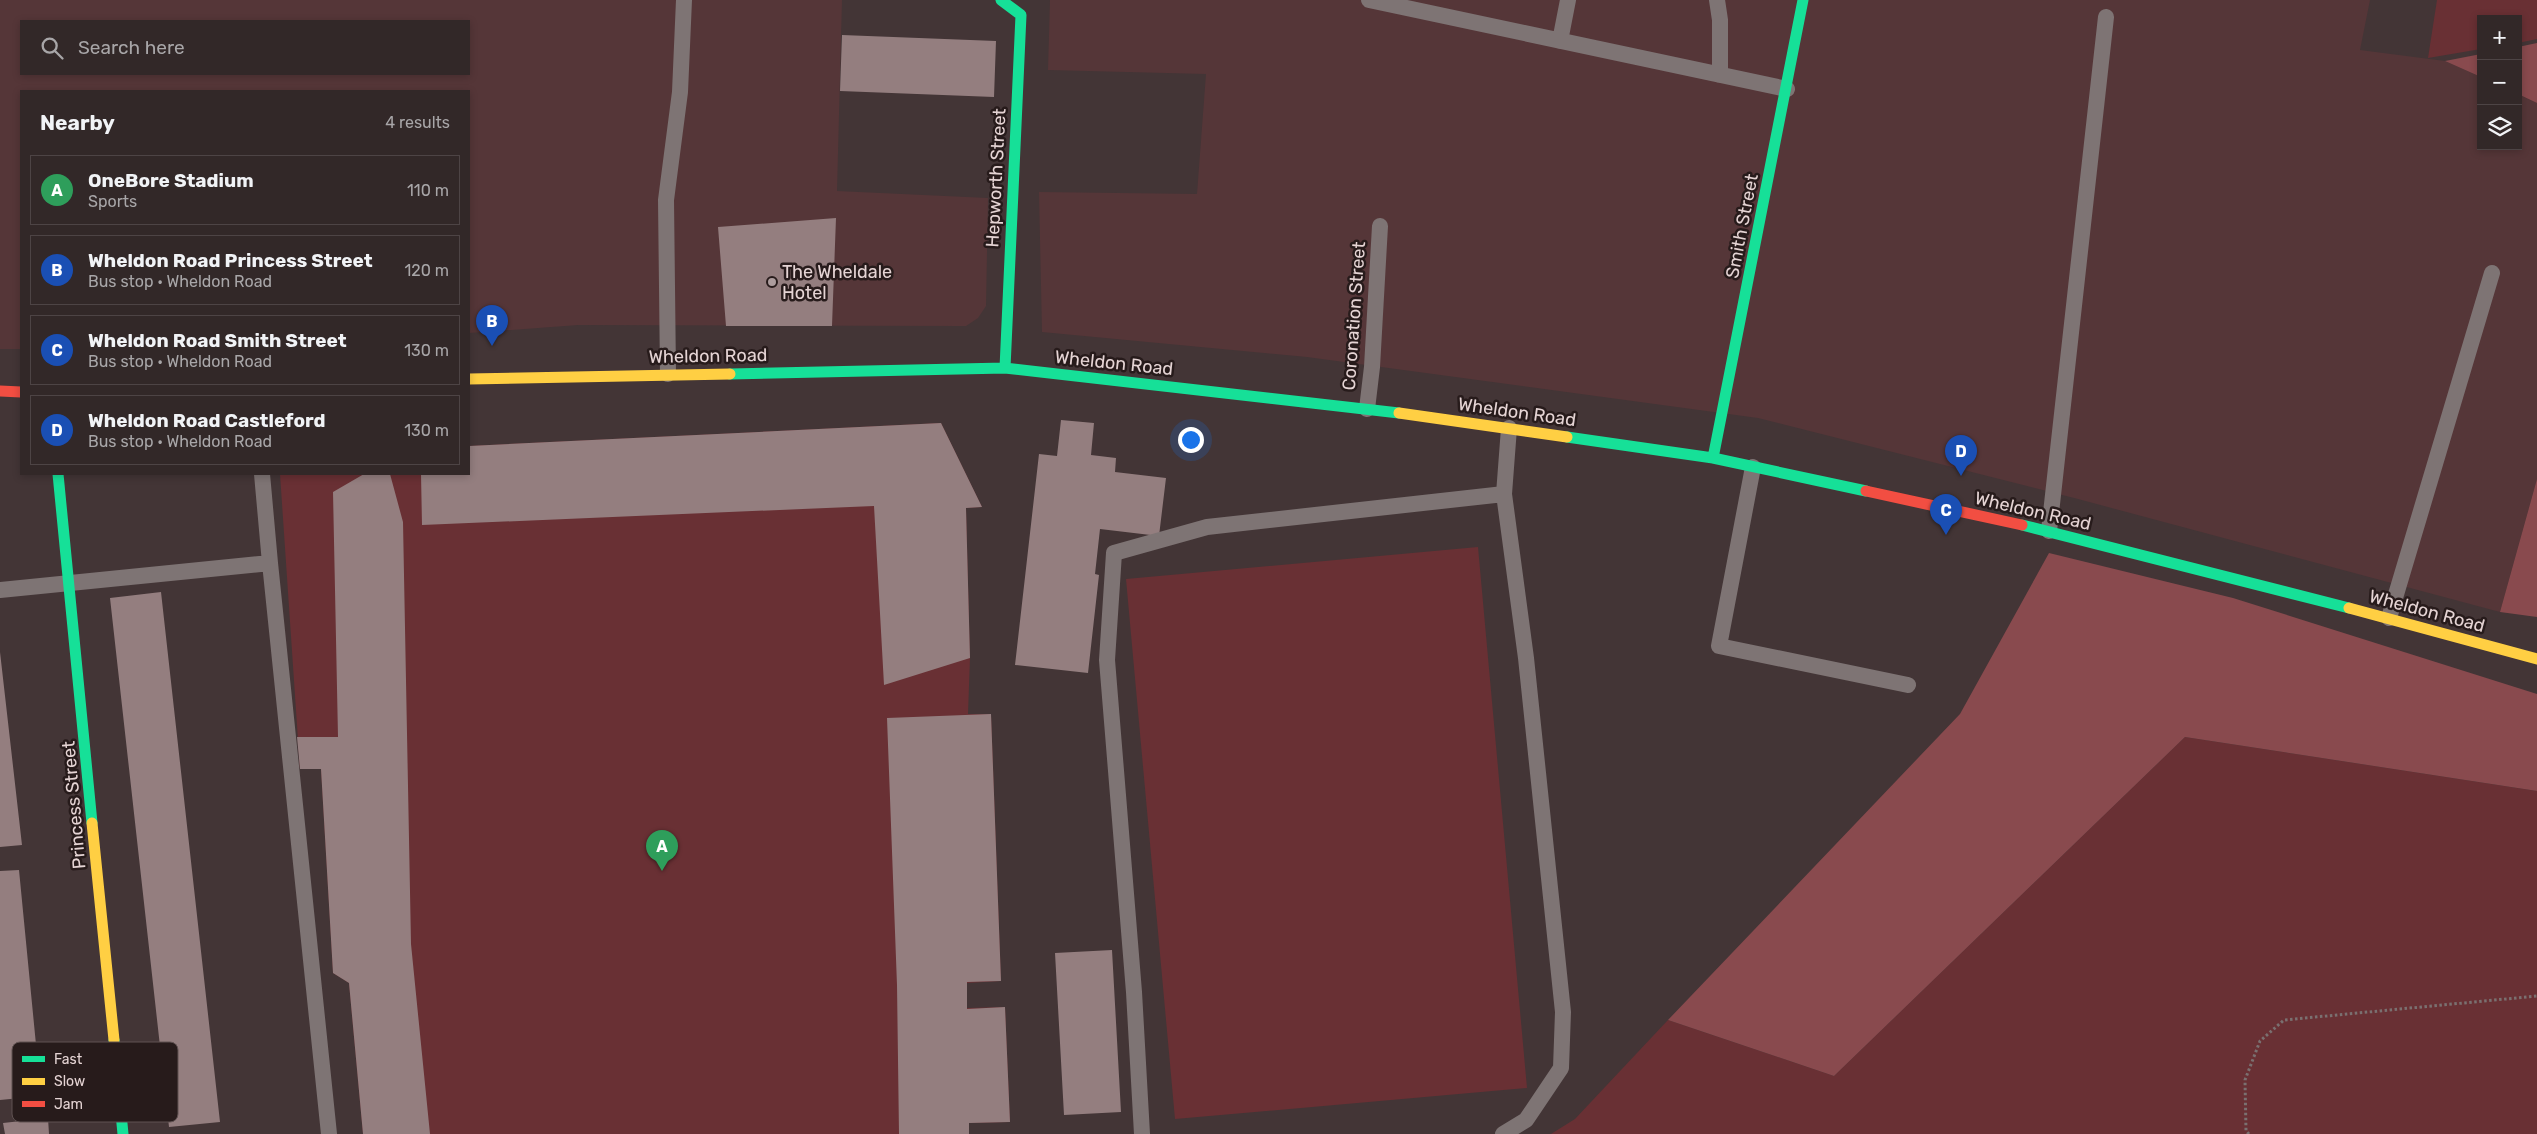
<!DOCTYPE html>
<html lang="en">
<head>
<meta charset="utf-8">
<style>
  body { margin:0; font-family:Rubik,sans-serif; background:#3d3434; color:#f1f3f6 }
  .controls { position:absolute; right:15px; top:15px; display:grid; overflow:hidden; border-radius:0px; box-shadow:0 2px 8px #0003 }
  .controls button { width:45px; height:45px; display:grid; place-items:center; padding:0; border:0; border-bottom:1px solid #4d4445; background:#322828; color:#f1f3f6; font:25px sans-serif }
  .you { position:absolute; left:1190px; top:439px; width:18px; height:18px; margin:-12px; border:4px solid #fff; border-radius:50%; background:#1a73e8; box-shadow:0 0 0 8px #1a73e833 }
  .badge { display:grid; place-items:center; width:32px; height:32px; border-radius:50%; background:#ea580c; color:#fff; font-size:16px; font-weight:700 }
  .pin { position:absolute; translate:-50% -41px; filter:drop-shadow(0 1px 2px #0008) }
  .pin::after { content:''; position:absolute; top:26px; width:18px; height:15px; background:inherit; clip-path:polygon(0 0,100% 0,50% 100%) }
  .list { margin:0; padding:0; list-style:none }
  h2 { display:flex; justify-content:space-between; align-items:center; height:65px; margin:0; padding:0 20px; font-size:21px }
  h2 small { font-size:16px; font-weight:400; color:#a8a6a8 }
  .list li { display:grid; grid-template-columns:32px 1fr auto; gap:15px; align-items:center; box-sizing:border-box; height:70px; margin:0 10px 10px; padding:0 10px; border:1px solid #4d4445; border-radius:0px }
  .list b { display:block; font-size:19px; white-space:nowrap }
  .list p { margin:0; font-size:16px; white-space:nowrap; color:#a8a6a8 }
  .list em { font-size:16px; font-style:normal; color:#a8a6a8 }
  .icon { flex:none; width:28px; height:28px; fill:none; stroke:currentColor; stroke-width:2; stroke-linecap:round; stroke-linejoin:round }
  .map { position:relative; flex:none; width:2537px; height:1134px; overflow:hidden }
  .search { position:absolute; background:#322828; box-shadow:0 2px 8px #0003; left:20px; top:20px; width:450px; height:55px; display:flex; align-items:center; gap:12px; box-sizing:border-box; padding:0 18px; border-radius:0px; color:#a8a6a8; font-size:19px }
  .panel { position:absolute; background:#322828; box-shadow:0 2px 8px #0003; left:20px; top:90px; width:450px; height:385px; border-radius:0px }
  .map>svg:first-child { display:block }
  .built { fill:#553638; fill-rule:evenodd }
  .green { fill:#693034 }
  .forest { fill:#894a4e }
  .building { fill:#947e7f }
  .lines { fill:none; stroke-linecap:round; stroke-linejoin:round }
  .path { stroke:#7a7070; stroke-width:3; stroke-dasharray:2.5 2.5; stroke-linecap:butt }
  .lane { stroke:#7e7474; stroke-width:16 }
  .fast { stroke:#16e098; stroke-width:11 }
  .slow { stroke:#ffcf43; stroke-width:11 }
  .jam { stroke:#f24e42; stroke-width:11 }
  .poi-dot { fill:#ac9c9d; stroke:#271b1b; stroke-width:2 }
  .labels { text-anchor:middle; dominant-baseline:central; stroke-width:5; stroke-linejoin:round; paint-order:stroke }
  .street-label { font-size:18px; fill:#e5d4d4; stroke:#271b1b }
  .poi-label { font-size:18px; fill:#e5d4d4; stroke:#271b1b; text-anchor:start }
  .key { fill:#271b1b; stroke:#605252; stroke-width:1 }
  .key-label { font-size:14px; fill:#e5d4d4 }
</style>
</head>
<body>
<div class="map">
<svg width="2537" height="1134" viewBox="0 0 2537 1134">
  <rect width="100%" height="100%" fill="#433536"/>
  <path class="built" d="M0,0H842L837,191L988,198L986,306L978,318L966,326L578,325L469,333V91H21V349H0ZM21,21H469V74H21Z
    M1050,0H2370L2360,50L2445,61L2481,77V146H2518V94L2537,103V479L2500,612L2078,499L1758,418L1307,357L1042,332L1039,192L1197,194L1206,74L1048,70Z"/>
  <path class="green" d="M2437,0H2537V39L2518,43V19H2481V49L2428,58Z
    M941,423L982,507L966,508L970,658L968,714H991L1001,981L967,983V1008L1005,1007L1010,1122L969,1123V1134H363L349,983L333,973L321,769H300L280,474H469V446Z
    M1478,547L1527,1088L1175,1119L1126,579Z
    M2185,737L2537,791V1134H1551L1575,1119L1668,1020L1834,1076Z"/>
  <path class="forest" d="M2537,43V103L2518,94V47Z
    M2481,54V77L2445,61Z
    M2537,479V617L2500,612Z
    M2049,553L2233,598L2537,694V791L2185,737L1834,1076L1668,1020L1960,714Z"/>
  <path class="building" d="M842,35L996,41L994,97L840,91Z
    M836,218L832,326H726L718,227Z
    M1061,420L1094,423L1091,455L1116,458L1115,472L1166,478L1159,536L1100,529L1095,574L1099,575L1088,673L1015,665L1039,454L1057,456Z
    M941,423L982,507L966,508L970,658L884,685L874,506L422,525L421,474H469V446Z
    M364,474H390L403,522L411,944L430,1134H363L349,983L333,973L321,769H300L297,737H338L333,492Z
    M161,592L220,1122L169,1127L110,598Z
    M0,652L22,845L0,847Z
    M991,714L1001,981L967,982V1009L1005,1007L1010,1122L969,1123V1134H899L897,985L887,718Z
    M19,870L41,1096L0,1100V871Z
    M1112,950L1121,1112L1064,1115L1055,953Z
    M48,1118L49,1134H5L3,1123Z"/>
  <g class="lines">
    <path class="path" d="M2249,1134L2246,1131L2245,1080L2260,1041L2284,1020L2537,996"/>
    <path class="lane" d="M1369,0L1787,89
      M1717,0L1720,20V75
      M1560,41L1568,0
      M668,374L666,200L680,92L684,0
      M1367,409L1372,367L1380,226
      M1753,467L1719,646L1908,685
      M262,474L270,563
      M2049,531L2106,17
      M0,590L270,563L329,1134
      M2389,618L2492,273
      M1142,1134L1134,992L1107,660L1114,553L1207,527L1504,494
      M1503,1134L1526,1120L1561,1068L1563,1012L1526,658L1504,494L1509,428"/>
    <path class="fast" d="M1001,0L1021,15L1005,368
      M730,374L1005,368L1399,413
      M1567,437L1713,458L1866,491
      M1713,458L1803,0
      M58,474L92,823
      M2022,525L2349,608
      M114,1040L123,1134"/>
    <path class="slow" d="M469,379L730,374
      M1399,413L1567,437
      M2349,608L2537,659
      M92,823L114,1040"/>
    <path class="jam" d="M0,391L21,392
      M1866,491L2022,525"/>
  </g>
  <circle class="poi-dot" cx="772" cy="282" r="5"/>
  <g class="labels">
    <g class="street-label">
      <text transform="translate(996 178) rotate(-87)">Hepworth Street</text>
      <text transform="translate(1742 226) rotate(-79)">Smith Street</text>
      <text transform="translate(1354 316) rotate(-86)">Coronation Street</text>
      <text transform="translate(708 356) rotate(-1)">Wheldon Road</text>
      <text transform="translate(1114 363) rotate(6)">Wheldon Road</text>
      <text transform="translate(1517 412) rotate(8)">Wheldon Road</text>
      <text transform="translate(2033 511) rotate(13)">Wheldon Road</text>
      <text transform="translate(2427 611) rotate(15)">Wheldon Road</text>
      <text transform="translate(74 805) rotate(-95)">Princess Street</text>
    </g>
    <g class="poi-label">
      <text x="782" y="272">The Wheldale<tspan x="782" dy="21">Hotel</tspan></text>
    </g>
  </g>
  <rect x="12" y="1042" width="166" height="80" rx="8" class="key"/>
  <rect x="22" y="1056" width="23" height="6" fill="#16e098"/>
  <rect x="22" y="1078" width="23" height="7" fill="#ffcf43"/>
  <rect x="22" y="1101" width="23" height="6" fill="#f24e42"/>
  <g class="key-label">
    <text x="54" y="1064">Fast</text>
    <text x="54" y="1086">Slow</text>
    <text x="54" y="1109">Jam</text>
  </g>
</svg>
<div class="controls">
<button>+</button>
<button>−</button>
<button><svg class="icon" aria-label="layers" viewBox="0 0 24 24"><path d="M12 4l9 5-9 5-9-5zM3 14l9 5 9-5"/></svg></button>
</div>
<div class="you"></div>
<div class="pin badge" style="left:662px;top:871px;background:#2e9e5b">A</div>
<div class="pin badge" style="left:492px;top:346px;background:#1a4fb4">B</div>
<div class="pin badge" style="left:1946px;top:535px;background:#1a4fb4">C</div>
<div class="pin badge" style="left:1961px;top:476px;background:#1a4fb4">D</div>
<div class="search"><svg class="icon" aria-label="search" viewBox="0 0 24 24"><circle cx="10" cy="10" r="6"/><path d="M15 15l6 6"/></svg>Search here</div>
<section class="panel">
<h2>Nearby<small>4 results</small></h2>
<ul class="list">
<li><span class="badge" style="background:#2e9e5b">A</span><div><b>OneBore Stadium</b><p>Sports</p></div><em>110 m</em></li>
<li><span class="badge" style="background:#1a4fb4">B</span><div><b>Wheldon Road Princess Street</b><p>Bus stop · Wheldon Road</p></div><em>120 m</em></li>
<li><span class="badge" style="background:#1a4fb4">C</span><div><b>Wheldon Road Smith Street</b><p>Bus stop · Wheldon Road</p></div><em>130 m</em></li>
<li><span class="badge" style="background:#1a4fb4">D</span><div><b>Wheldon Road Castleford</b><p>Bus stop · Wheldon Road</p></div><em>130 m</em></li>
</ul>
</section>
</div>
</body>
</html>
